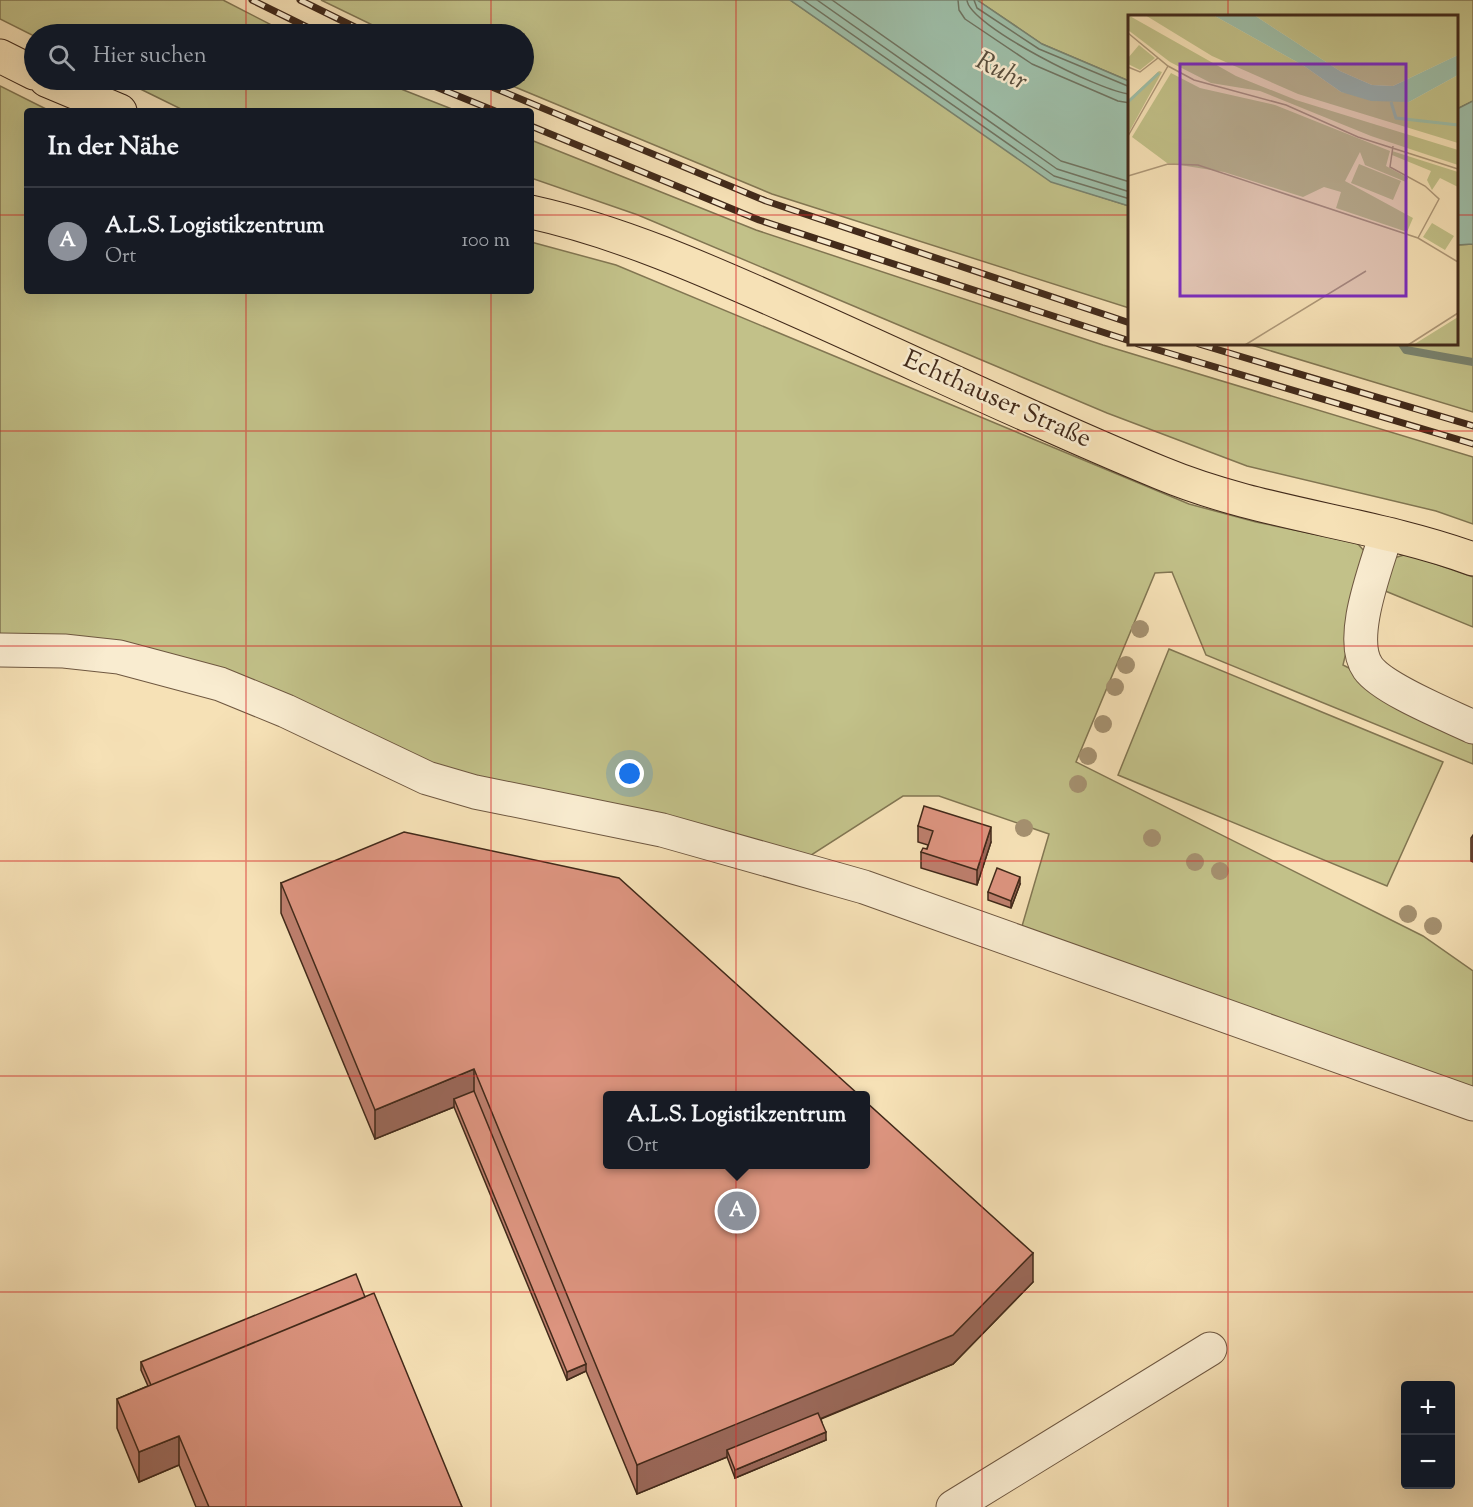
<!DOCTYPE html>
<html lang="de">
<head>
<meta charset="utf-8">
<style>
  body { margin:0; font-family:"Sorts Mill Goudy",serif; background:#20242c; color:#f1f3f6 }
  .controls { position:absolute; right:18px; bottom:18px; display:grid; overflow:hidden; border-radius:6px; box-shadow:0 6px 24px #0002 }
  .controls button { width:54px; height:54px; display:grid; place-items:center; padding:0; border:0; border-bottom:2px solid #363941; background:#171b24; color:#f1f3f6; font:30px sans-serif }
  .you { position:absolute; left:630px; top:774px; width:21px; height:21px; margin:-15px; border:4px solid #fff; border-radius:50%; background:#1a73e8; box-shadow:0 0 0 9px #1a73e833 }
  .badge { display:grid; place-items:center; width:39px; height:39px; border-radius:50%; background:#8c9099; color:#fff; font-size:20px; font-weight:700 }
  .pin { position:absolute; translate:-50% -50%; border:3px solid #fff; box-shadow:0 2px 6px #0006 }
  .popup { position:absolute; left:603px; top:1091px; width:267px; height:78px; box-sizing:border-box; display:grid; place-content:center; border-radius:6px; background:#171b24; filter:drop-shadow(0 2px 4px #0005); font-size:20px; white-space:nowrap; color:#9ea1a6 }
  .popup b { font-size:22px; color:#f1f3f6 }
  .popup::after { content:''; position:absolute; left:50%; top:100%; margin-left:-12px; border:12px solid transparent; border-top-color:#171b24 }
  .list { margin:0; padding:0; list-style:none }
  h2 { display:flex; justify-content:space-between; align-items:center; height:78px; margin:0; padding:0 24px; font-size:26px }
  h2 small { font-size:20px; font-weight:400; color:#9ea1a6 }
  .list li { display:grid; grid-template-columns:39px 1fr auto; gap:18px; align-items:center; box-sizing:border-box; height:108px; padding:0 24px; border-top:2px solid #363941 }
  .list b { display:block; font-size:22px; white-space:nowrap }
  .list p { margin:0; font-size:20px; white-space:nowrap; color:#9ea1a6 }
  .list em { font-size:20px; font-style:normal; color:#9ea1a6 }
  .icon { flex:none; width:33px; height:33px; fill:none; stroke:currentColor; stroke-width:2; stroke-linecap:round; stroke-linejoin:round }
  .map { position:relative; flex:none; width:1473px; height:1507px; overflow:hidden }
  .search { position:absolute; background:#171b24; box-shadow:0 6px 24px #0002; left:24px; top:24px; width:510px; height:66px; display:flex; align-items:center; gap:15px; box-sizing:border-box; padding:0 21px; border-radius:33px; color:#9ea1a6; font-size:22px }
  .panel { position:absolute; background:#171b24; box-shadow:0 6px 24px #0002; left:24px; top:108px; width:510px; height:186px; border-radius:6px }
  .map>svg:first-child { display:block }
  .green { fill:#c2c189; stroke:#827652; stroke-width:1.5 }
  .water { fill:#9ebea8; stroke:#79836f; stroke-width:1.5 }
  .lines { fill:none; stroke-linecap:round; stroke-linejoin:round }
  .shore { stroke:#707461; stroke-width:1.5 }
  .stream { stroke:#79836f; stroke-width:8 }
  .minor-casing { stroke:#6f5841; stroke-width:35 }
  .major-casing { stroke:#422a1a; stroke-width:35 }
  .minor { stroke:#f9ecd0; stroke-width:33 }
  .major { stroke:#f6e1b6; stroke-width:33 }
  .rail-casing { stroke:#422a1a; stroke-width:7 }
  .rail { stroke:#f9ecd0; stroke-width:4.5; stroke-dasharray:14; stroke-linecap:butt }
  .tree { fill:#a59170 }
  .wall { fill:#bd7f6d; stroke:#422a1a; stroke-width:1.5 }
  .shaded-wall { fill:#9a6859; stroke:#422a1a; stroke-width:1.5 }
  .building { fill:#dc947f; stroke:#422a1a; stroke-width:1.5 }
  .grid { fill:none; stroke:#d62828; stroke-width:1.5; stroke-opacity:0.55 }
  .labels { text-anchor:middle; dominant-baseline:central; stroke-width:5; stroke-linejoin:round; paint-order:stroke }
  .street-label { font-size:26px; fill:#422a1a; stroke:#f9ecd0 }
  .water-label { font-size:27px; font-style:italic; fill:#594f3e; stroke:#f9ecd0 }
  .inset-river { fill:none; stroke:#9ebea8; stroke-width:3 }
  .inset-road { fill:none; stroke:#ae9878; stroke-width:1.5 }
  .view { fill:#7b2cbf; fill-opacity:0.15; stroke:#7b2cbf; stroke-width:3 }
  .inset-edge { fill:none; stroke:#422a1a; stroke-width:3 }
</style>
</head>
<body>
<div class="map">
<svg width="1473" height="1507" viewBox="0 0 1473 1507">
  <rect width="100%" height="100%" fill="#f6e1b6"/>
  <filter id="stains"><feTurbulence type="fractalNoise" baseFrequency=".00333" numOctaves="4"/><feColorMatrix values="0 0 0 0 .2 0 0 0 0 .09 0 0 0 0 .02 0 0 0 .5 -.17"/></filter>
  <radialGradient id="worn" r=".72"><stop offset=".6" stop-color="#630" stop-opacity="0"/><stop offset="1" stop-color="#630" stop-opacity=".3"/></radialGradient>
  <path class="green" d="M0,0H223L289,34L34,36L0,19Z
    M321,0H790L1051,181L1129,206V308L772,194L498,80H524V34H391Z
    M977,0H1473V101L1457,109L1456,16H1130L1129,81L1042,44Z
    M122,80H378L457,111H185Z
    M0,86L50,111H27V291H531V242L616,265L1189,504L1256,522L1357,543L1366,553L1367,562L1343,665L1473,730V764L1206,655L1172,572L1155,573L1076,762L1423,936L1473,971V1092L1020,933L1049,834L939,796H903L802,861L468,781L289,702L0,642Z
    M531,140L756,230L1103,345L1473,457V524L1436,511L1247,466L1107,413L638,215L531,178Z
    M1473,244V412L1248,344H1456L1457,245Z
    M1407,554L1473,577V627L1378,588L1394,558Z
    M1169,649L1443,762L1387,886L1118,775Z"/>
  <path class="water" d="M790,0H977L1042,44L1129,81V206L1051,182Z
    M1473,101V244L1457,245V109Z"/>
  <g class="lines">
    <path class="shore" d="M803,0L1054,176L1130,199
      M817,0L1057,169L1130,192
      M832,0L1061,161L1130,182
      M958,0L959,10L965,19L1032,64L1118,101L1130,103
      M967,0C968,25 1103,93 1130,94
      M974,0L977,8L1039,49L1130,87"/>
    <path class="stream" d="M1402,344L1406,350L1473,362"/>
    <g class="minor-casing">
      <path id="minor" d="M1386,534C1377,566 1347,639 1368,668C1383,689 1448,715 1473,727
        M0,650L64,651L119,657L220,684L286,711L427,778L475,792L662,830L864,887L1473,1104
        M953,1507L1210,1349"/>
    </g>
    <g class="major-casing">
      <path id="major" d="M0,56L34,73
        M46,80L120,111
        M531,212C626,233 717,275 805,314C924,367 1041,424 1161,473C1262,515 1371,522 1473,559"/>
    </g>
    <use href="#minor" class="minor"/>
    <use href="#major" class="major"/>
    <g class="rail-casing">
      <path id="rail" d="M252,0L321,34
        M300,0L369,34
        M419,80L495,111
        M475,80L766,201L1130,323
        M531,126L759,220L1130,341
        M1138,344L1473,444
        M1199,344L1473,426"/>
    </g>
    <use href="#rail" class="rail"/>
  </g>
  <g class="tree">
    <circle cx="1140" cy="629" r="9"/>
    <circle cx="1126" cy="665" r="9"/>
    <circle cx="1115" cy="687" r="9"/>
    <circle cx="1103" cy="724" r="9"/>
    <circle cx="1088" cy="756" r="9"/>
    <circle cx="1078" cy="784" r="9"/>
    <circle cx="1024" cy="828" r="9"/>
    <circle cx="1152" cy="838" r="9"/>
    <circle cx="1195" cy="862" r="9"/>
    <circle cx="1220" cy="871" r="9"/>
    <circle cx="1408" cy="914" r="9"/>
    <circle cx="1433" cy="926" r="9"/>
  </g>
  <path class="wall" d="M918,826L991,842L977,885L921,868V852L927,849L928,845L918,842Z
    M1473,835V862L1471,861V838Z
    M281,883L1033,1282L953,1364L821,1419L826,1440L735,1478L727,1457L637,1494L586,1371L567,1380L454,1107L375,1139L281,913Z
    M1020,884L1011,908L988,900V892Z
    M365,1297L462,1507H196L179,1465L139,1482L117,1428V1399L148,1386L141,1370V1362Z"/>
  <path class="shaded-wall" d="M991,827V842L977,885V870Z
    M1020,877V884L1011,908V901Z
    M474,1069V1099H454V1107L375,1139V1110Z
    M1033,1253V1282L953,1364L730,1456L727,1450V1457L637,1494V1465Z
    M586,1364V1371L567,1380V1372Z
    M826,1432V1440L735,1478V1470Z
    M179,1436V1465L139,1482V1452Z"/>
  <path class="building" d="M924,806L991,827L977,870L921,852L923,848L927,849L933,831L918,826Z
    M404,832L619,878L859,1095H608V1164H866V1102L1033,1253L953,1335L637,1465L474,1069L375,1110L281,883Z
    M997,868L1020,877L1011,901L988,892Z
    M474,1091L586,1364L567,1372L454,1099Z
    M356,1274L365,1297L151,1385L141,1362Z
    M374,1293L462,1507H209L179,1436L139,1452L117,1399Z
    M818,1413L826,1432L735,1470L727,1450Z"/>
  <path class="grid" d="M246,0V34M491,0V34M736,0V1507M982,0V1507M1228,0V16M246,80V111M491,80V111M0,215H27M531,215H1130M1456,215H1473M246,291V1507M491,291V1507M1228,344V1507M0,431H1473M0,646H1473M0,861H1473M0,1076H1473M0,1292H1473"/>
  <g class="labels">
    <g class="street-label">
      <text transform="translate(997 400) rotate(24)">Echthauser Straße</text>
    </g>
    <g class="water-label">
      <text transform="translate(1001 72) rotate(27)">Ruhr</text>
    </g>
  </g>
  <g transform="translate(1128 15)">
    <rect width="330" height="330" fill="#f6e1b6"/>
    <path d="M0,0L108,61L168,85L330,135V150L243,121L132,76L83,68L42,47L0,15ZM17,0H85L176,51L213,77L281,87L330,60V128L170,79L84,41ZM126,0H330V40L265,71L244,70L212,56ZM11,30L27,43L12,55L0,49V43ZM31,56L34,57L0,119V85ZM43,58L72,73L147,90L262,136L258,151L280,163L278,167L237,150L232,137L217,166L285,203L279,217L208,193L213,177L196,172L175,182L96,157L39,148L4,122ZM264,136L330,157V172L312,163L304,175L299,165L303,156L264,140ZM231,149L273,166L265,185L223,168ZM304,208L326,221L317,235L295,222ZM330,302V330H285Z" fill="#c2c189"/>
    <path d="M85,0H126L212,56L244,70L265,71L330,40V60L281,87L243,86L213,77L176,51Z" fill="#9ebea8"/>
    <path class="inset-river" d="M0,87L31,58M263,87L268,103L330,110"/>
    <path class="inset-road" d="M0,18L40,51L66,65L158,90L230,122L330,154M0,52L12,57L30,43M0,121L40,51M265,131L262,152L297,171L311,184L290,223M0,161L40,149L70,150L290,223L330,247M117,330L238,256M280,330L330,298"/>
    <path class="view" d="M52,49H278V281H52Z"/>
    <rect width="330" height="330" class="inset-edge"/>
  </g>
  <rect width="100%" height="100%" filter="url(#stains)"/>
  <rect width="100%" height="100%" fill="url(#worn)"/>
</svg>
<div class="controls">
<button>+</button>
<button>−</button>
</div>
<div class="you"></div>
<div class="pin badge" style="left:737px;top:1211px">A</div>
<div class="popup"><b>A.L.S. Logistikzentrum</b>Ort</div>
<div class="search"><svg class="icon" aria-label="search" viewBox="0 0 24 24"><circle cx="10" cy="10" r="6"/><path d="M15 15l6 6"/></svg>Hier suchen</div>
<section class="panel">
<h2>In der Nähe<small></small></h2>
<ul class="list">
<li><span class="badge">A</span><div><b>A.L.S. Logistikzentrum</b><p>Ort</p></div><em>100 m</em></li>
</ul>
</section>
</div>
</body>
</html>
